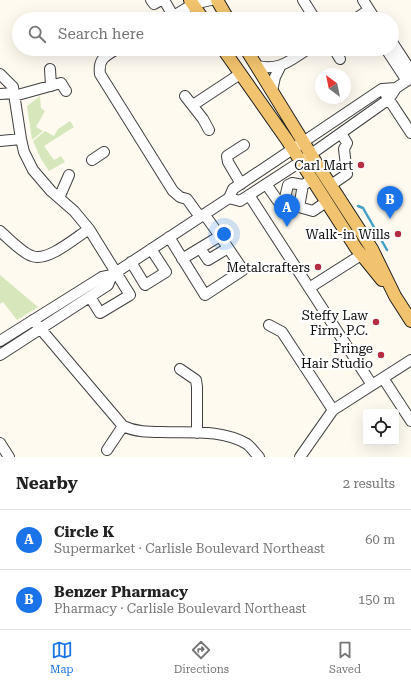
<!DOCTYPE html>
<html lang="en">
<head>
<meta charset="utf-8">
<style>
  body { margin:0; font-family:"Roboto Serif",serif; background:#f6f6f6; color:#222 }
  .controls { position:absolute; right:12px; bottom:12px; display:grid; overflow:hidden; border-radius:4px; box-shadow:0 4px 16px #0002 }
  .controls button { width:36px; height:36px; display:grid; place-items:center; padding:0; border:0; border-bottom:1px solid #e0e0e0; background:#fff; color:#222; font:20px sans-serif }
  .compass { position:absolute; left:315px; top:68px; width:36px; height:36px; border-radius:50%; background:#fff; box-shadow:0 4px 16px #0002; rotate:327deg }
  .you { position:absolute; left:224px; top:234px; width:14px; height:14px; margin:-10px; border:3px solid #fff; border-radius:50%; background:#1a73e8; box-shadow:0 0 0 6px #1a73e833 }
  .badge { display:grid; place-items:center; width:26px; height:26px; border-radius:50%; background:#1a73e8; color:#fff; font-size:13px; font-weight:700 }
  .pin { position:absolute; translate:-50% -33px; filter:drop-shadow(0 1px 2px #0008) }
  .pin::after { content:''; position:absolute; top:21px; width:14px; height:12px; background:inherit; clip-path:polygon(0 0,100% 0,50% 100%) }
  .list { margin:0; padding:0; list-style:none }
  h2 { display:flex; justify-content:space-between; align-items:center; height:52px; margin:0; padding:0 16px; font-size:17px }
  h2 small { font-size:13px; font-weight:400; color:#767676 }
  .list li { display:grid; grid-template-columns:26px 1fr auto; gap:12px; align-items:center; box-sizing:border-box; height:60px; padding:0 16px; border-top:1px solid #e0e0e0 }
  .list b { display:block; font-size:15px; white-space:nowrap }
  .list p { margin:0; font-size:13px; white-space:nowrap; color:#767676 }
  .list em { font-size:13px; font-style:normal; color:#767676 }
  .icon { flex:none; width:22px; height:22px; fill:none; stroke:currentColor; stroke-width:2; stroke-linecap:round; stroke-linejoin:round }
  .map { position:relative; flex:none; width:411px; height:457px; overflow:hidden }
  .search { position:absolute; background:#fff; box-shadow:0 4px 16px #0002; left:12px; right:12px; top:12px; height:44px; display:flex; align-items:center; gap:10px; box-sizing:border-box; padding:0 14px; border-radius:22px; color:#767676; font-size:15px }
  .sheet { height:172px; background:#fff }
  nav { display:flex; justify-content:space-around; align-items:center; box-sizing:border-box; height:56px; border-top:1px solid #e0e0e0; background:#fff; font-size:11px; color:#767676 }
  nav a { display:grid; justify-items:center; gap:2px }
  nav .on { color:#1a73e8 }
  .map>svg:first-child { display:block }
  .green { fill:#d7e7bc }
  .lines { fill:none; stroke-linecap:round; stroke-linejoin:round }
  .stream { stroke:#43a0c6; stroke-width:2.5 }
  .minor-tunnel { stroke:#dad7ce; stroke-width:10; stroke-dasharray:10 5; stroke-linecap:butt }
  .minor-casing { stroke:#414141; stroke-width:12 }
  .major-casing { stroke:#1f1f1f; stroke-width:14 }
  .minor { stroke:#fff; stroke-width:10 }
  .major { stroke:#f1c36e; stroke-width:12 }
  .poi-dot { fill:#b72e43; stroke:#fff; stroke-width:1.5 }
  .labels { text-anchor:middle; dominant-baseline:central; stroke-width:4; stroke-linejoin:round; paint-order:stroke }
  .poi-label { font-size:13px; fill:#0e0e0e; stroke:#fff; text-anchor:end }
</style>
</head>
<body>
<div class="map">
<svg width="411" height="457" viewBox="0 0 411 457">
  <rect width="100%" height="100%" fill="#fefaf0"/>
  <path class="green" d="M40,96L41,108L45,111L36,127L43,131L32,140L27,106Z
    M70,121L74,127L44,146L54,160L61,156L65,162L49,171L41,159L33,141L45,131L54,136L58,129Z
    M0,275L38,307L17,320L3,302L0,304Z"/>
  <g class="lines">
    <path class="stream" d="M358,206L363,208L387,250"/>
    <path class="minor-tunnel" d="M289,193L298,195"/>
    <g class="minor-casing">
      <path id="minor" d="M151,0L154,4L161,0
        M164,0L175,19
        M303,0L315,19
        M363,0L375,19
        M169,19L193,4L211,0
        M355,19L369,10
        M392,42L411,71
        M117,49C105,56 98,59 100,74L173,191L180,197L187,199L200,217
        M334,49L340,59
        M386,49L407,81
        M257,66C280,71 289,61 308,49
        M50,69L51,86
        M0,74L13,87L21,139L24,152L33,170L51,191L74,211L89,229L130,295L100,313L90,297
        M272,91L275,77L280,67
        M0,94L14,93
        M386,95L411,133
        M14,96L61,83L66,91
        M185,96L203,119L209,130
        M193,105L240,74
        M0,141L21,139
        M92,160L104,152
        M241,184L228,162L227,156L244,145
        M266,184L278,201L313,211L326,202
        M331,185L347,174L344,149L347,143L341,133
        M249,195L372,385
        M59,198L69,175
        M229,198L240,201L300,162L389,99L396,88
        M284,202L288,185L292,183L303,185
        M299,207L303,185L308,182
        M204,214L220,236
        M0,231C8,238 22,253 32,256C48,262 75,238 89,229
        M169,237L205,295L243,270L220,236L182,259
        M200,248L208,260L228,248
        M131,262L145,285L166,272L151,249
        M309,288L361,255
        M33,320L123,426C136,432 148,432 162,432C189,433 222,429 247,444C251,447 255,453 259,457
        M269,325L282,332L333,410
        M0,341L102,277L112,275L229,198L233,189L382,89L396,88L411,78
        M0,355L108,285L112,275
        M180,369L196,380L197,387V433
        M383,378L411,421
        M0,443L9,457
        M107,450L123,426
        M300,457L333,410L411,360"/>
    </g>
    <g class="major-casing">
      <path id="major" d="M190,0L203,19
        M217,0L228,19
        M223,49L287,140L356,248L382,280
        M246,49L315,161L372,249L395,296L411,321"/>
    </g>
    <use href="#minor" class="minor"/>
    <use href="#major" class="major"/>
  </g>
  <g class="poi-dot">
    <circle cx="361" cy="165" r="4"/>
    <circle cx="398" cy="234" r="4"/>
    <circle cx="318" cy="267" r="4"/>
    <circle cx="376" cy="322" r="4"/>
    <circle cx="381" cy="355" r="4"/>
  </g>
  <g class="labels">
    <g class="poi-label">
      <text x="353" y="165">Carl Mart</text>
      <text x="390" y="234">Walk-in Wills</text>
      <text x="310" y="267">Metalcrafters</text>
      <text x="368" y="315">Steffy Law<tspan x="368" dy="15">Firm, P.C.</tspan></text>
      <text x="373" y="348">Fringe<tspan x="373" dy="15">Hair Studio</tspan></text>
    </g>
  </g>
</svg>
<div class="controls">
<button><svg class="icon" aria-label="locate" viewBox="0 0 24 24"><circle cx="12" cy="12" r="6"/><path d="M12 2v4M12 18v4M2 12h4M18 12h4"/></svg></button>
</div>
<svg class="compass" viewBox="-18 -18 36 36"><path d="M0-13l5 13h-10z" fill="#e53935"/><path d="M0 13l5-13h-10z" fill="#767676"/></svg>
<div class="you"></div>
<div class="pin badge" style="left:287px;top:227px">A</div>
<div class="pin badge" style="left:390px;top:219px">B</div>
<div class="search"><svg class="icon" aria-label="search" viewBox="0 0 24 24"><circle cx="10" cy="10" r="6"/><path d="M15 15l6 6"/></svg>Search here</div>
</div>
<section class="sheet">
<h2>Nearby<small>2 results</small></h2>
<ul class="list">
<li><span class="badge">A</span><div><b>Circle K</b><p>Supermarket · Carlisle Boulevard Northeast</p></div><em>60 m</em></li>
<li><span class="badge">B</span><div><b>Benzer Pharmacy</b><p>Pharmacy · Carlisle Boulevard Northeast</p></div><em>150 m</em></li>
</ul>
</section>
<nav>
<a class="on"><svg class="icon" aria-label="map" viewBox="0 0 24 24"><path d="M3 6l6-2 6 2 6-2v14l-6 2-6-2-6 2zM9 4v14M15 6v14"/></svg>Map</a>
<a><svg class="icon" aria-label="directions" viewBox="0 0 24 24"><path d="M12 3l9 9-9 9-9-9zM9 14v-3h6M13 9l2 2-2 2"/></svg>Directions</a>
<a><svg class="icon" aria-label="saved" viewBox="0 0 24 24"><path d="M7 4h10v16l-5-4-5 4z"/></svg>Saved</a>
</nav>
</body>
</html>
